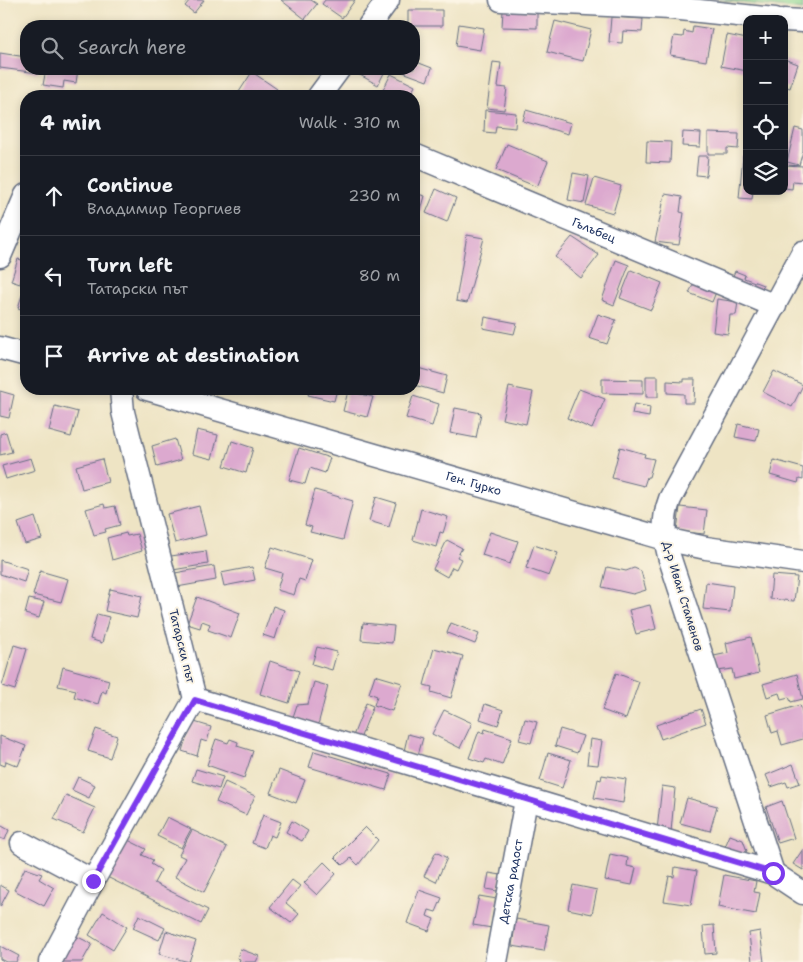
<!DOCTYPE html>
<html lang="en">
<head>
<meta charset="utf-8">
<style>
  body { margin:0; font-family:"Shantell Sans",sans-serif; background:#242831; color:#f1f3f6 }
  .controls { position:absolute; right:15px; top:15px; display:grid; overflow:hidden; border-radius:10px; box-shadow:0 2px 8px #0003 }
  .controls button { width:45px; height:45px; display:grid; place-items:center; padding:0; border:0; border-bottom:1px solid #363941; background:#171b24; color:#f1f3f6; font:25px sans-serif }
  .stop { position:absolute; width:15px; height:15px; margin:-11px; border:4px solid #7c3aed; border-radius:50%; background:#fff }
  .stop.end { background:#7c3aed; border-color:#fff; box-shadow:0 1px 5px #0008 }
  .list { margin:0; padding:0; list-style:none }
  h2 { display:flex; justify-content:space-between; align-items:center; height:65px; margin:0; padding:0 20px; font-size:21px }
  h2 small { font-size:16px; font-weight:400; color:#9ea1a6 }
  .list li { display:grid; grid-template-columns:32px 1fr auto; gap:15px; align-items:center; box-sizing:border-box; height:80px; padding:0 20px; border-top:1px solid #363941 }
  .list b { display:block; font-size:19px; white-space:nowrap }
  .list p { margin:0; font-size:16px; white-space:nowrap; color:#9ea1a6 }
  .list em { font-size:16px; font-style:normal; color:#9ea1a6 }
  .icon { flex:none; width:28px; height:28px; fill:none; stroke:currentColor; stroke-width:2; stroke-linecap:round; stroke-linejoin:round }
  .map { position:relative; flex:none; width:803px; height:962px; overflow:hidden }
  .search { position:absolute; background:#171b24; box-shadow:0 2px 8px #0003; left:20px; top:20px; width:400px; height:55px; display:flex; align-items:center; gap:12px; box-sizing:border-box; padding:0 18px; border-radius:20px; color:#9ea1a6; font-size:19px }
  .panel { position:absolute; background:#171b24; box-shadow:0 2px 8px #0003; left:20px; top:90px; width:400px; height:305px; border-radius:20px }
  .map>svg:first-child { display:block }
  .green { fill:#8fd792; stroke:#558378 }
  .building { fill:#dca9cf }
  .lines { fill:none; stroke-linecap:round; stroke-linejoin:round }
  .minor-casing { stroke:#656e82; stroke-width:25 }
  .minor { stroke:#fff; stroke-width:22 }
  .route { stroke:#7c3aed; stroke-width:6 }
  .labels { text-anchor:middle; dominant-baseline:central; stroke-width:4; stroke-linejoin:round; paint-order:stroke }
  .street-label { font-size:12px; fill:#1b2f5e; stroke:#fcf5e5 }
</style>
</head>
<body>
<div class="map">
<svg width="803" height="962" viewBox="0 0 803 962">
  <rect width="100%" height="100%" fill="#fcf5e5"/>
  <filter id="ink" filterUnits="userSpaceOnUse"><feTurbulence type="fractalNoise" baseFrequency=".02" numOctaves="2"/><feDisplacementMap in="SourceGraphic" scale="10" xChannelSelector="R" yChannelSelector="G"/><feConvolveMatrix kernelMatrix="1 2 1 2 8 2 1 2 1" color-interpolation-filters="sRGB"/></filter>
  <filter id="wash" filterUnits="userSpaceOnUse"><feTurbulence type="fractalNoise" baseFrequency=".0096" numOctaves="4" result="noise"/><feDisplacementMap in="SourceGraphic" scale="20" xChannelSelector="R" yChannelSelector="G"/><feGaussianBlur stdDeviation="1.12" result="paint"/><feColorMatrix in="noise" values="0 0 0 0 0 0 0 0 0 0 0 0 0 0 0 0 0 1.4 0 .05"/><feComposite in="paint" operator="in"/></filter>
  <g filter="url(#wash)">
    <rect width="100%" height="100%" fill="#eee4c4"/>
    <path class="green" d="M718,0H803V10Z"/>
    <g id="blocks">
      <path class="building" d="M190,0H204L194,13L185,6Z
        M281,0H311L317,4L305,19Z
        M325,0H355L342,18L322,4Z
        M408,10H442V26H408Z
        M503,10L537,11V28L502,27Z
        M611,17L643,19L642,32L623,31L622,43L609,42Z
        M555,21L591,30L583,61L547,52Z
        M459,24L484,28L480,50L456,46Z
        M693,26L712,29L706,61L670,55L674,36L683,37L684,31L692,33Z
        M727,35L747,39V71L721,66Z
        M0,53L26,57V69H38V73L0,68Z
        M784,59L798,64L790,88L784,86Z
        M414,61L432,68L427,81L400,71L414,69Z
        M493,62L501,63L498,87L507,88L504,110L487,108Z
        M46,69H78L76,83L64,81L63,88L43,85Z
        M349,69H386L378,85Z
        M252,72L277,89L272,96H246L239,92Z
        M391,74L415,86L410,96H380Z
        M485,110L516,113L515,128L496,126L495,133L484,132Z
        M526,110L571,123L568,134L523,121Z
        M795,128L803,130V151L799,165L787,162Z
        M683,132L701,133L700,147L682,146Z
        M708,133L739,134L738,149L727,148V154H708Z
        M647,141L671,142L670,163L646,162Z
        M507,144L548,161L537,187L496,170Z
        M698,156H708L706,176L696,175Z
        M743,156L747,157V191H753L752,199L739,198Z
        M784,165L803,166V182L793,181L792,189L784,188Z
        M573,173L589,176L584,203L568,200Z
        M594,178L621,186L613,213L586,205Z
        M436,189L456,198L447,222L426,213Z
        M414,193L425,196L419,217L414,216Z
        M665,194L682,197L680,212L684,213L679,245L655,242Z
        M467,235L484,238L467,303L456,301Z
        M572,237L599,255L581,278L555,257Z
        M18,259L26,261L20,284L11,281Z
        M616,260L629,265L614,305L602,300Z
        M631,270L662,283L651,310L620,298Z
        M735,271L745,275L744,278L763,285L761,292L731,281Z
        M26,282V311L18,308Z
        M694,283L716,292L712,302L689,293Z
        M717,299L738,302L736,315H730L728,334L713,332Z
        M598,314L616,320L607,344L589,338Z
        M485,317L517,323L514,334L483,328Z
        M414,367L447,376L443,393L414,385Z
        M774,371L803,385L792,407L763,392Z
        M646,376H658V397H646Z
        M602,379L643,380V394L602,393Z
        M684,379H695L694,403H684V394L667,393V381L684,382Z
        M509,387L533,392L526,424L502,419Z
        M310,389H340L339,393H336L334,401L308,395Z
        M579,389L605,399L592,429L567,418Z
        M0,391L14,395L9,418L0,416Z
        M348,391L373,397L367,417L343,411Z
        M413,396L439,404L432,426L406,418Z
        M634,404L650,407L649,417L632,414Z
        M55,406L78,412L71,437L49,431Z
        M455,408L481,413L476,438L450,433Z
        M738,424L759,429L756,441L735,437Z
        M197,430L218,435L212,459L192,454Z
        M6,432L12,452L0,455V434Z
        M175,439L181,460L157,467L152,446Z
        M232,441L253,448L246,473L224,466Z
        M620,447L645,454L644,457L654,459L649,477H647L644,486L612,478Z
        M299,448L330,458L325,473L310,468L305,484L289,480Z
        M31,458L35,470L6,479L2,466Z
        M102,459L108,482L82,489L76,466Z
        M774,460L803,468V480L799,479L798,483L770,475Z
        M315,490L353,501L343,540L310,532L312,527L305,525Z
        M376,497L396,503L389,527L369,521Z
        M104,504L105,508L115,506L120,525L105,529L106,532L94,535L86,509Z
        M199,506L206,535L175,543L167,514Z
        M680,507L707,510L704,534L677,531Z
        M421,509L448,517L443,533L440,532L436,547L413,540Z
        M35,517L42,539L25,544L18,523Z
        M490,532L518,541L510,564L482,555Z
        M126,533L127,536L137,534L142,551L112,560L107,538Z
        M447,540L462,548L457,557L461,559L456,569L452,567L447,577L433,569Z
        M534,545L558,553L549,576L526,568Z
        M272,547L312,560L305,581L299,579L294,595L277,590L282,573L265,568Z
        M206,551L208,564L173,570L171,556Z
        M0,560L28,569L24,582L0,574Z
        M214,566L216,580L177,587L175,573Z
        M252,567L255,580L224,586L221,573Z
        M607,567L626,571L634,568L641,571L646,590L633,594L602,587Z
        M40,571L68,579L61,602L33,595Z
        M772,575L797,577L794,601L770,599Z
        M706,582L733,586L730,612L703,609Z
        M110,589L142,596L137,618L105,611Z
        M197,597L240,613L231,638L208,630L210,624L202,621L200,628L187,624Z
        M29,599L44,602L39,618L25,614Z
        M650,605L656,629L636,634L629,610Z
        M273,606L284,610L275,639L263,635Z
        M97,614L109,617L102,643L90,639Z
        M363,623L394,626L392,643L361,640Z
        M451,623L479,634L475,644L447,633Z
        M751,637L759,673L734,679L732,669L717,671L714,656L728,653L726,643Z
        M14,645L27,649L15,690L2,686Z
        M317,647L337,652L332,670L312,664Z
        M434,648L463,656L451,698L431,692L432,687L424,685Z
        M270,661L299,671L289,703L260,694Z
        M63,667L109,680L106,693L102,691L98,704L74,697L76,690L58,686Z
        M616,673L639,682L626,719L602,710Z
        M797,674L803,699L791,702L789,697L781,699L779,693L767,697L763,684Z
        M375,675L402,683L392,711L374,705L377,696L369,693Z
        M314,682L328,686L318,725L293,717L297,705L308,704Z
        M366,703L373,706L360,739L353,736Z
        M485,704L503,710L498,725L480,719Z
        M800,705L803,714V739L782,745L778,731L772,733L767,715Z
        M701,709L706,723L661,739L656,725Z
        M444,710L472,723L460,748L432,734Z
        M525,719L537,722L531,743L519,740Z
        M191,721L211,727L207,742L201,740L197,756L182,751Z
        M96,729L117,736L110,758L88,751Z
        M485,729L512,738L502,765L486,759L484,763L469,758L479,731L484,733Z
        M560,729L583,736L577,753L555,746Z
        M408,734L423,738L418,755L404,751Z
        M0,736L26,746L18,766L6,761L5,766L0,764Z
        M216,739L228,743L230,739L238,742L237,746L253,751L244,778L207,765Z
        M590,739L602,741L598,765L587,764Z
        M314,751L391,774L386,790L309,767Z
        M548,753L571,760L562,788L540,781Z
        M793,764L800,783L788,787L786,782L771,787L766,775Z
        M196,769L223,777L219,789L192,781Z
        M279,770L305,780L296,803L270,793Z
        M602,775L626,779L623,803L594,798L598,779L601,780Z
        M78,777L95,785L89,798L72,790Z
        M225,782L255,796L246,815L216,802Z
        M662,786L675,788L671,832L657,830Z
        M66,795L95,808L83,832L54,819Z
        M687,798L717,806L710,831L680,823Z
        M782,801L794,838L778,843L766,807Z
        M263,815L281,822L275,837L270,835L265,848L252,843Z
        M167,817L191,829L181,848L157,836Z
        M292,821L308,831L302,841L286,832Z
        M0,825L9,830L5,840L0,838Z
        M365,827L378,840L358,865L351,858L343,865L335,857Z
        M192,830L227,847L204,892L175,877L185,858L179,855Z
        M730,835L743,840L747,851L740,855L724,849Z
        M128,840L146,849L142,855L153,860L151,864L161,870L154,883L208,910L201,924L107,877Z
        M803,849V870L793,864Z
        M436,852L447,858L436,882L424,876Z
        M610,854L628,858L627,866L636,868L632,885L605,880Z
        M324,862L336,874L317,895L304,883Z
        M675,867L697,871L691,905L664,901L669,876L674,877Z
        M25,868L42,874L39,879L54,888L44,906L14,890Z
        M489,873L501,875L497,891L486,889Z
        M724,875L756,881L754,892L760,893L756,914L718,907Z
        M292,880L300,886L286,903L299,914L291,923L270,907Z
        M0,885L9,890L0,907Z
        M573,885L597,890L592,914L568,909Z
        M419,890L442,898L436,912L429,910L427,916L434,919L429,931L407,923Z
        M479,896L497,899L492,928L473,925Z
        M103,912L127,927L113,950L89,935Z
        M139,915L165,928L159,940L133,928Z
        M516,919L549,925L544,951L512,946Z
        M714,925L716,953L705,954L703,926Z
        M166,931L196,941L189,962L159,954Z
        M760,931L764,962H752L749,933Z
        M72,934L92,944L82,962H60Z
        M0,946L19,956L16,962H6L0,959Z
        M240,949L259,956L256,962H239L240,959L237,958Z"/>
    </g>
  </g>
  <g filter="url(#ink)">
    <use href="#blocks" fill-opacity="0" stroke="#656e82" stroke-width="1"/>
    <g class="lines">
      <g class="minor-casing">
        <g id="minor">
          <path d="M501,0L671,8L775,19"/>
          <path d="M784,20L803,21"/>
          <path d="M369,26L388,0"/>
          <path d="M319,96L339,69"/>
          <path id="s1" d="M414,155L775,306"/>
          <path d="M0,256L26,195"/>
          <path d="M0,348L26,355"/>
          <path id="s2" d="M147,389L665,539L706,548L803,562"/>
          <path d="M195,699L773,873L803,893"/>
          <path d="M22,843L93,881"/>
          <path d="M773,873L669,556C664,536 662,519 670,499L803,252"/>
          <path d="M50,962L93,881L195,699L123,412L121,389"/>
          <path id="s3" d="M496,962L526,800"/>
        </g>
      </g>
      <use href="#minor" class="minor"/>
    </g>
  </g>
  <g class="lines" filter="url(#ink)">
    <path class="route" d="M93,881L195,700L773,873"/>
  </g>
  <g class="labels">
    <g class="street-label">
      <text stroke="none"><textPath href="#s1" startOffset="195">Гълъбец</textPath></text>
      <text stroke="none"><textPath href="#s2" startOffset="340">Ген. Гурко</textPath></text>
      <text transform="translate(683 596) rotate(73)">Д-р Иван Стаменов</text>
      <text transform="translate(182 646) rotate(76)">Татарски път</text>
      <text stroke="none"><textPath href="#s3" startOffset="82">Детска радост</textPath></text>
    </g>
  </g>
</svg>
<div class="controls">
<button>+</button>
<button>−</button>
<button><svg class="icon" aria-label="locate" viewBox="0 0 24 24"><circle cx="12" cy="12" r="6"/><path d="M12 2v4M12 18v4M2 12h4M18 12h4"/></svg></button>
<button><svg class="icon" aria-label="layers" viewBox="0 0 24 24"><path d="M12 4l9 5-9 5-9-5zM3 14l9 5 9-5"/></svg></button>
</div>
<div class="stop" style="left:773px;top:873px"></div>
<div class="stop end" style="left:93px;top:881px"></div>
<div class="search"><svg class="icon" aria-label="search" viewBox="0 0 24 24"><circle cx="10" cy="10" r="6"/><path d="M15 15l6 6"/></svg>Search here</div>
<section class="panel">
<h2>4 min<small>Walk · 310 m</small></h2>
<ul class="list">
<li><svg class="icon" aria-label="ahead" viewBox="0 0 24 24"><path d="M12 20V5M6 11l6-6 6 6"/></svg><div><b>Continue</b><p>Владимир Георгиев</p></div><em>230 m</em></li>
<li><svg class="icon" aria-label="left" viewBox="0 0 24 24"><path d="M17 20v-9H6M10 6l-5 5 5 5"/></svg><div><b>Turn left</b><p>Татарски път</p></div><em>80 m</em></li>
<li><svg class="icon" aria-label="arrive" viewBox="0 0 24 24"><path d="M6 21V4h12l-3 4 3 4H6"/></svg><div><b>Arrive at destination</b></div></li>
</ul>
</section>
</div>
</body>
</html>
